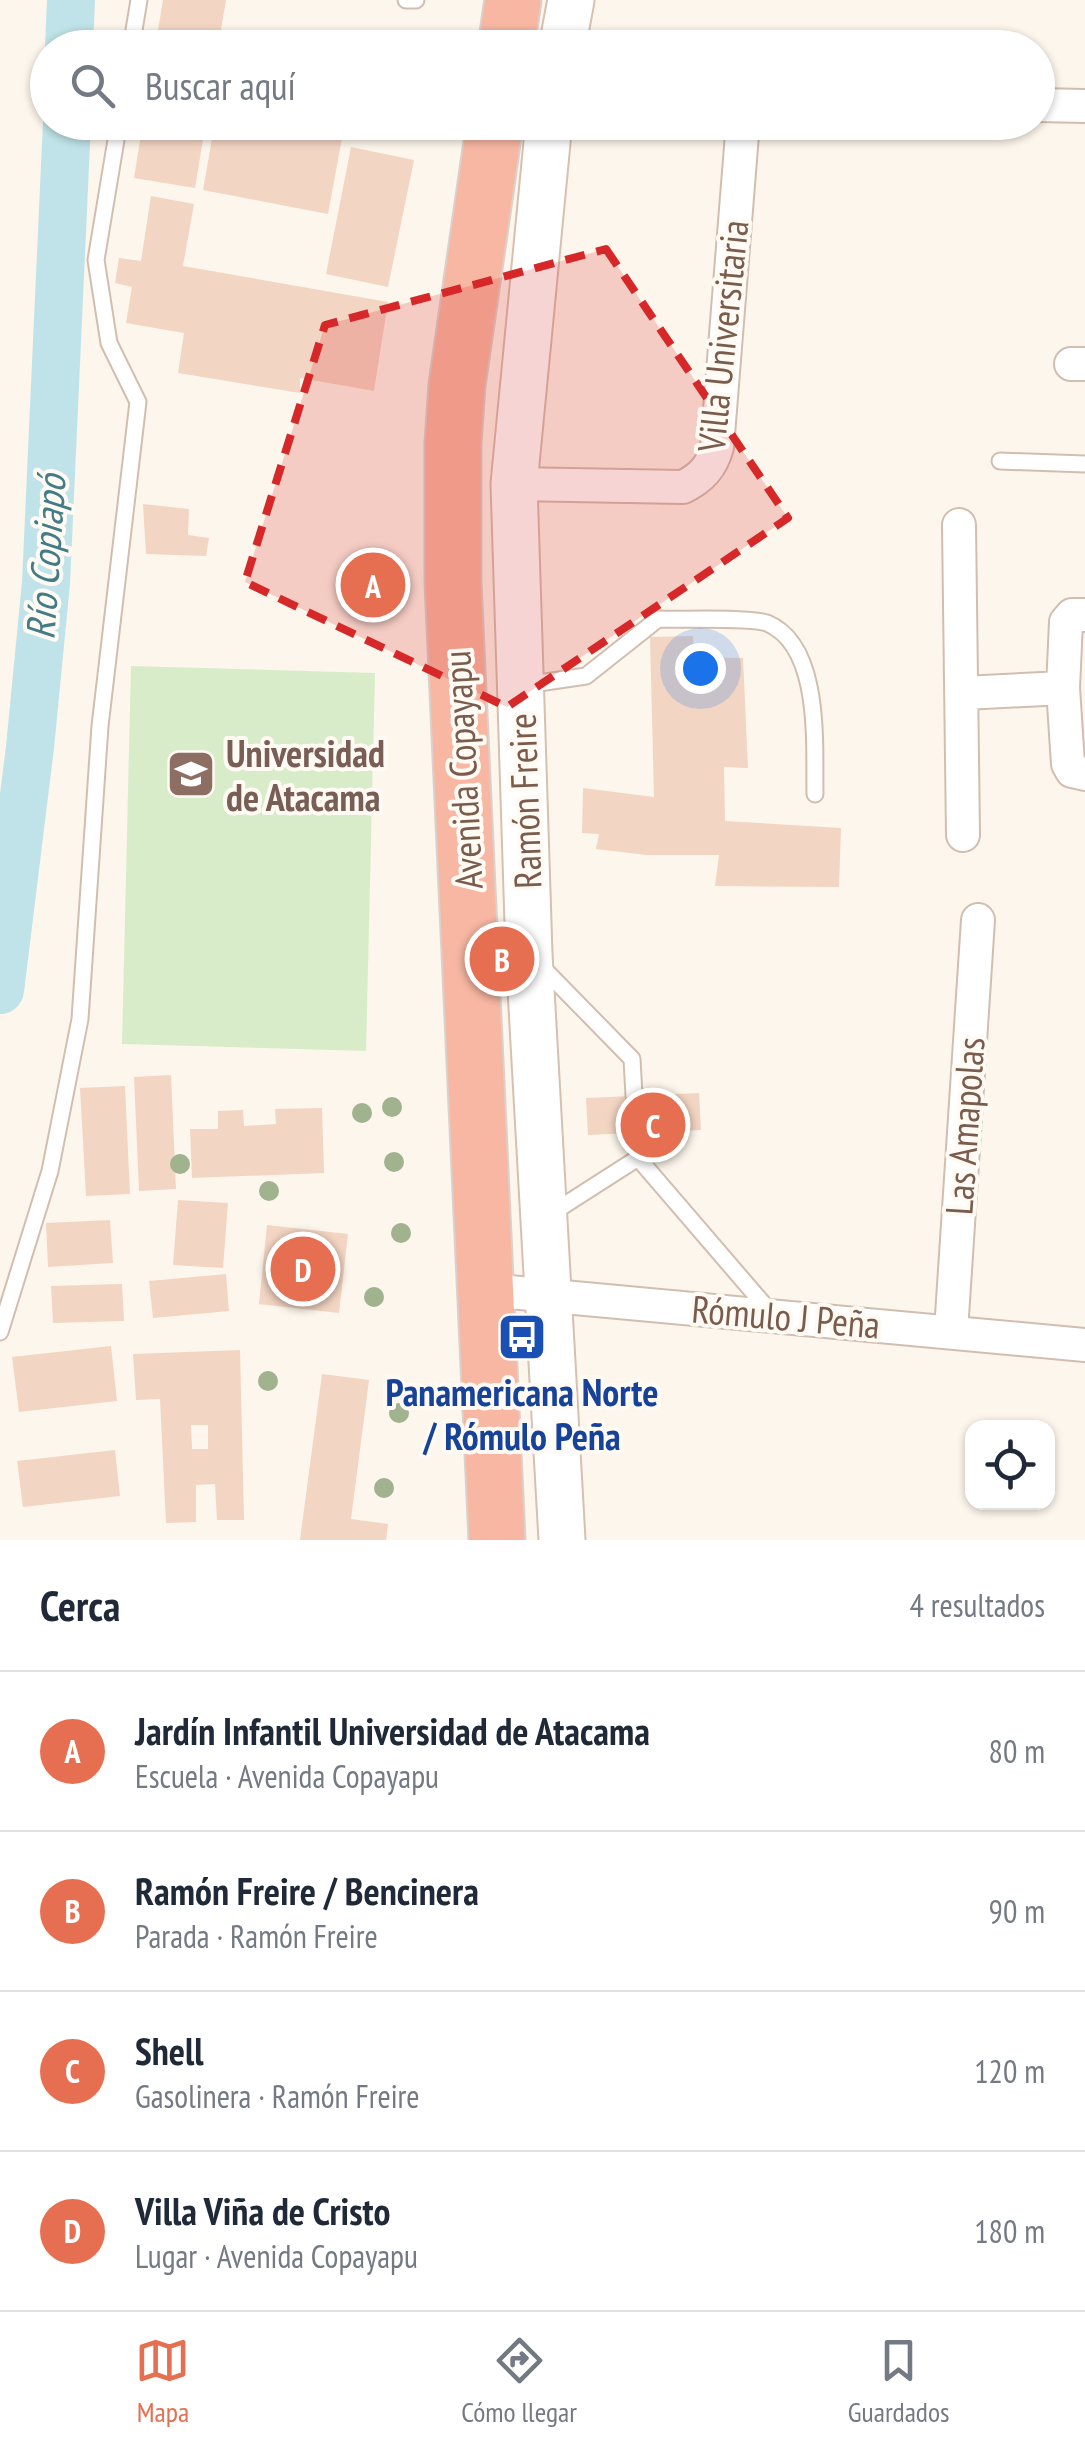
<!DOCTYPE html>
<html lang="es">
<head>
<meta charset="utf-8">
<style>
  body { margin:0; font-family:"PT Sans Narrow",sans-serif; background:#f2f2f3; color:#1f2937 }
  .controls { position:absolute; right:30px; bottom:30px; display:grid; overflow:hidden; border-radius:20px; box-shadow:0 2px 8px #0004 }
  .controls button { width:90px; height:90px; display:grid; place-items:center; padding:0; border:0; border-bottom:2px solid #e0e1e3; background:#fff; color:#1f2937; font:50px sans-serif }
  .you { position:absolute; left:700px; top:668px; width:35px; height:35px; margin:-25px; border:8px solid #fff; border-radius:50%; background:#1a73e8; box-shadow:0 0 0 15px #1a73e833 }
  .badge { display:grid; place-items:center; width:65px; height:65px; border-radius:50%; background:#e76f51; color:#fff; font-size:32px; font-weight:700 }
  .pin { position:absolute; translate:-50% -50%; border:5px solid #fff; box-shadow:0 2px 10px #0006 }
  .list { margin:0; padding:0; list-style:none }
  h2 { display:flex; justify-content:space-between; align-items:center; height:130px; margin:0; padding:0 40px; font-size:42px }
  h2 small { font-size:32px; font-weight:400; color:#747a83 }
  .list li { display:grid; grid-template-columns:65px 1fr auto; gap:30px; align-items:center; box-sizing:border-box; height:160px; padding:0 40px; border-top:2px solid #e0e1e3 }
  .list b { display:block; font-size:38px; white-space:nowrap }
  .list p { margin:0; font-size:32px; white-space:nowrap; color:#747a83 }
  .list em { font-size:32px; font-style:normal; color:#747a83 }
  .icon { flex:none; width:55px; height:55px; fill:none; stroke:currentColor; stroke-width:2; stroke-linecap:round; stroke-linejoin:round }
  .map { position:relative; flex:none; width:1085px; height:1540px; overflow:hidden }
  .search { position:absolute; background:#fff; box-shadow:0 2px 8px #0004; left:30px; right:30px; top:30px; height:110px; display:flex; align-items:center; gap:25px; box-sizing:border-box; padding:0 35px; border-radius:55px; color:#747a83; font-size:38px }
  .sheet { height:770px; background:#fff }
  nav { display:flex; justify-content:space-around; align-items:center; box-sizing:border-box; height:140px; border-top:2px solid #e0e1e3; background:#fff; font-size:28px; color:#747a83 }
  nav a { display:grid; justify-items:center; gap:5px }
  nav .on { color:#e76f51 }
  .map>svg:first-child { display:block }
  .green { fill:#d8ecc9 }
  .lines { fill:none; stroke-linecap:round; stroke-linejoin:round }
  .river { stroke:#bfe3e8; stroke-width:48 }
  .building { fill:#f3d5c3; fill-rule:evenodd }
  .lane-casing { stroke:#d1beb0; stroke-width:19 }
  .street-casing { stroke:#d1beb0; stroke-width:36 }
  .secondary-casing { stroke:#d6c0b0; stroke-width:49 }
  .highway-casing { stroke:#dad1cd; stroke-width:59 }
  .lane { stroke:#fff; stroke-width:15 }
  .street { stroke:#fff; stroke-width:32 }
  .secondary { stroke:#fff; stroke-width:45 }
  .highway { stroke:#f7b7a3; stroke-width:55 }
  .tree { fill:#a0b28e }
  .marked { fill:#d62828; fill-opacity:0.2; stroke:#d62828; stroke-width:8; stroke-dasharray:20 12; stroke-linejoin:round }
  .labels { text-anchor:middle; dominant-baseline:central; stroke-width:8; stroke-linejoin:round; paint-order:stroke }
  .street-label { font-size:38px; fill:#7a5c4d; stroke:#fffaf3 }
  .education-label { font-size:38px; font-weight:bold; fill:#785e54; stroke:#fffaf3; text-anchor:start }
  .transit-label { font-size:38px; font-weight:bold; fill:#164399; stroke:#fffaf3 }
  .water-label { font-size:40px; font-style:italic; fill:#437c86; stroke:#fffaf3 }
</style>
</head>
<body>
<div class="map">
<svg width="1085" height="1540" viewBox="0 0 1085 1540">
  <rect width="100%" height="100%" fill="#fdf6ec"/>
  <path class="green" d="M131,666L375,673L366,1051L122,1044Z"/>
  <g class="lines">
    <path class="river" d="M69,48L71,0
      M0,990L30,747L46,583L67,122"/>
  </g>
  <path class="building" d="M163,0H226L218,48H155Z
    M379,30L431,41L430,48H375Z
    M143,122H206L195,188L134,178Z
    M215,122H345L328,214L203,190Z
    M351,147L414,160L388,287L326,274Z
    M151,196L194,204L183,266L388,302L374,391L300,378V393L178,373L184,333L126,323L132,287L115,283L119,258L141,261Z
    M143,504L189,509L188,535L209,538L206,556L146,554Z
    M693,636L694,657L743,658L748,768L724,767L725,821L841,828L839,887L715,886L719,855H647L596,849L599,834L582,833L583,788L654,797L650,637Z
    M171,1075L176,1189L139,1191L134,1077Z
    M125,1086L130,1194L86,1196L80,1088Z
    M699,1093L701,1130L588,1135L586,1098Z
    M322,1108L324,1173L192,1178L190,1129H218V1111L243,1110L244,1126L276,1124L275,1109Z
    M178,1200L228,1203L223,1268L173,1265Z
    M110,1220L113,1263L48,1267L46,1223Z
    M267,1225L348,1234L339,1313L259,1304Z
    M226,1274L229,1311L153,1318L149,1281Z
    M122,1284L124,1321L53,1323L51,1286Z
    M111,1346L117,1401L19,1412L12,1357Z
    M240,1350L244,1520H217L215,1484L196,1485V1522L166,1523L160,1399L136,1400L133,1354ZM191,1425H208V1449H192Z
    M322,1374L369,1380L351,1519L388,1524L386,1540H300Z
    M115,1450L120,1496L23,1507L17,1461Z"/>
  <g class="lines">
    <g class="lane-casing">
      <path id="lane" d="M406,0H416
        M131,48L139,0
        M1000,461L1085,464
        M525,685L586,676L658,619C680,620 750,617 767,623C822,646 814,745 815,794
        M538,963L632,1059L634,1096
        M636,1133L638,1158L772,1314
        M549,1215L638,1158
        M0,1332L50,1171L80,1019L100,726L138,402L109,343L96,260L119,122"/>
    </g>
    <g class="street-casing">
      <path id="street" d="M1038,105L1085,106
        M1071,364H1085
        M514,484L683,487C702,478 712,466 717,447L743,122
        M959,525L963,835
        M1085,615H1072L1066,622L1063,688L1068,764L1072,771L1085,774
        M964,693L1063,688
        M487,1290L1085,1345
        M951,1331L978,920"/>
    </g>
    <g class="secondary-casing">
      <path id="secondary" d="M562,48L571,0
        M549,122L514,484L529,954L562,1540"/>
    </g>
    <g class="highway-casing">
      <path id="highway" d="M506,48L513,0
        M495,122L457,385L453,443V583L497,1540"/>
    </g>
    <use href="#lane" class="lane"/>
    <use href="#street" class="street"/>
    <use href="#secondary" class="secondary"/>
    <use href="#highway" class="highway"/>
  </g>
  <g class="tree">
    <circle cx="392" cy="1107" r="10"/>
    <circle cx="362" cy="1113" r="10"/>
    <circle cx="394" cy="1162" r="10"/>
    <circle cx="180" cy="1164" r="10"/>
    <circle cx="269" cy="1191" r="10"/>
    <circle cx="401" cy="1233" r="10"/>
    <circle cx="374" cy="1297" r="10"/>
    <circle cx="268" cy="1381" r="10"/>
    <circle cx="399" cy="1413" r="10"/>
    <circle cx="384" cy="1488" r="10"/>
  </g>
  <path class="marked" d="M606,249L788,518L507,707L245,582L325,325Z"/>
  <defs>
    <g id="university-square" transform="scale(2.5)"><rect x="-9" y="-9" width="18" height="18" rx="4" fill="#8d6e63" stroke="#fffaf3"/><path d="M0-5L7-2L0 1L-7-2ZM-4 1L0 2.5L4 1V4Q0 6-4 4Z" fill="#fff"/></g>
    <g id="bus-square" transform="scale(2.5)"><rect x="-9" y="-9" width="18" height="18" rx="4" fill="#1a4fb4" stroke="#fffaf3"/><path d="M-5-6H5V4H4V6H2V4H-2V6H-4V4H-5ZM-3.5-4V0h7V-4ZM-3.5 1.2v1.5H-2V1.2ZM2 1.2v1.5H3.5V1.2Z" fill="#fff"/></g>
  </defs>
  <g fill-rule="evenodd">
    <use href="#university-square" x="191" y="774"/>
    <use href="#bus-square" x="522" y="1337"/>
  </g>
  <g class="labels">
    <g class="street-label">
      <text transform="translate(722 336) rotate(-84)">Villa Universitaria</text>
      <text transform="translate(462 770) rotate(-93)">Avenida Copayapu</text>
      <text transform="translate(524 801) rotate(-92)">Ramón Freire</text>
      <text transform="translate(964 1126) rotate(-86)">Las Amapolas</text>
      <text transform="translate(786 1316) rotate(5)">Rómulo J Peña</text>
    </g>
    <g class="education-label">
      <text x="226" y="752">Universidad<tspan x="226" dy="44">de Atacama</tspan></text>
    </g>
    <g class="transit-label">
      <text x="522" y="1391">Panamericana Norte<tspan x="522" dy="44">/ Rómulo Peña</tspan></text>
    </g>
    <g class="water-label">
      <text transform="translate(45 557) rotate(-86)">Río Copiapó</text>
    </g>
  </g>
</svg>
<div class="controls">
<button><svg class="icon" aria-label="locate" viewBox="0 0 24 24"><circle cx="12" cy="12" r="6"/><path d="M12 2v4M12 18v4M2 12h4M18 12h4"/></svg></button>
</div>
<div class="you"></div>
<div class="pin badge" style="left:373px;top:585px">A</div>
<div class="pin badge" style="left:502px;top:959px">B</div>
<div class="pin badge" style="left:653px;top:1125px">C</div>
<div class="pin badge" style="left:303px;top:1269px">D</div>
<div class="search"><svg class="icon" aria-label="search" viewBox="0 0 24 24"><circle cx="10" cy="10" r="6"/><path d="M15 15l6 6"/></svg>Buscar aquí</div>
</div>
<section class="sheet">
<h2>Cerca<small>4 resultados</small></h2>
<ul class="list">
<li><span class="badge">A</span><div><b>Jardín Infantil Universidad de Atacama</b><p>Escuela · Avenida Copayapu</p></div><em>80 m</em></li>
<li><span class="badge">B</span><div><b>Ramón Freire / Bencinera</b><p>Parada · Ramón Freire</p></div><em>90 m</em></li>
<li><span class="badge">C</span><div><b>Shell</b><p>Gasolinera · Ramón Freire</p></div><em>120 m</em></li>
<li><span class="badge">D</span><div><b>Villa Viña de Cristo</b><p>Lugar · Avenida Copayapu</p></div><em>180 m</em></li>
</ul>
</section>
<nav>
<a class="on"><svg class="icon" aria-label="map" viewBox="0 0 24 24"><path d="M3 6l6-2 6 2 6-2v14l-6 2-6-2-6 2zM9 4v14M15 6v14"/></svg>Mapa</a>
<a><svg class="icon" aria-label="directions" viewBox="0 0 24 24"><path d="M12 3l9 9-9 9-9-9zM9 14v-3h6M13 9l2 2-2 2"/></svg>Cómo llegar</a>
<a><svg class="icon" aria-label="saved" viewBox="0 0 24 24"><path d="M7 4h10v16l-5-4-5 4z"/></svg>Guardados</a>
</nav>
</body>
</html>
